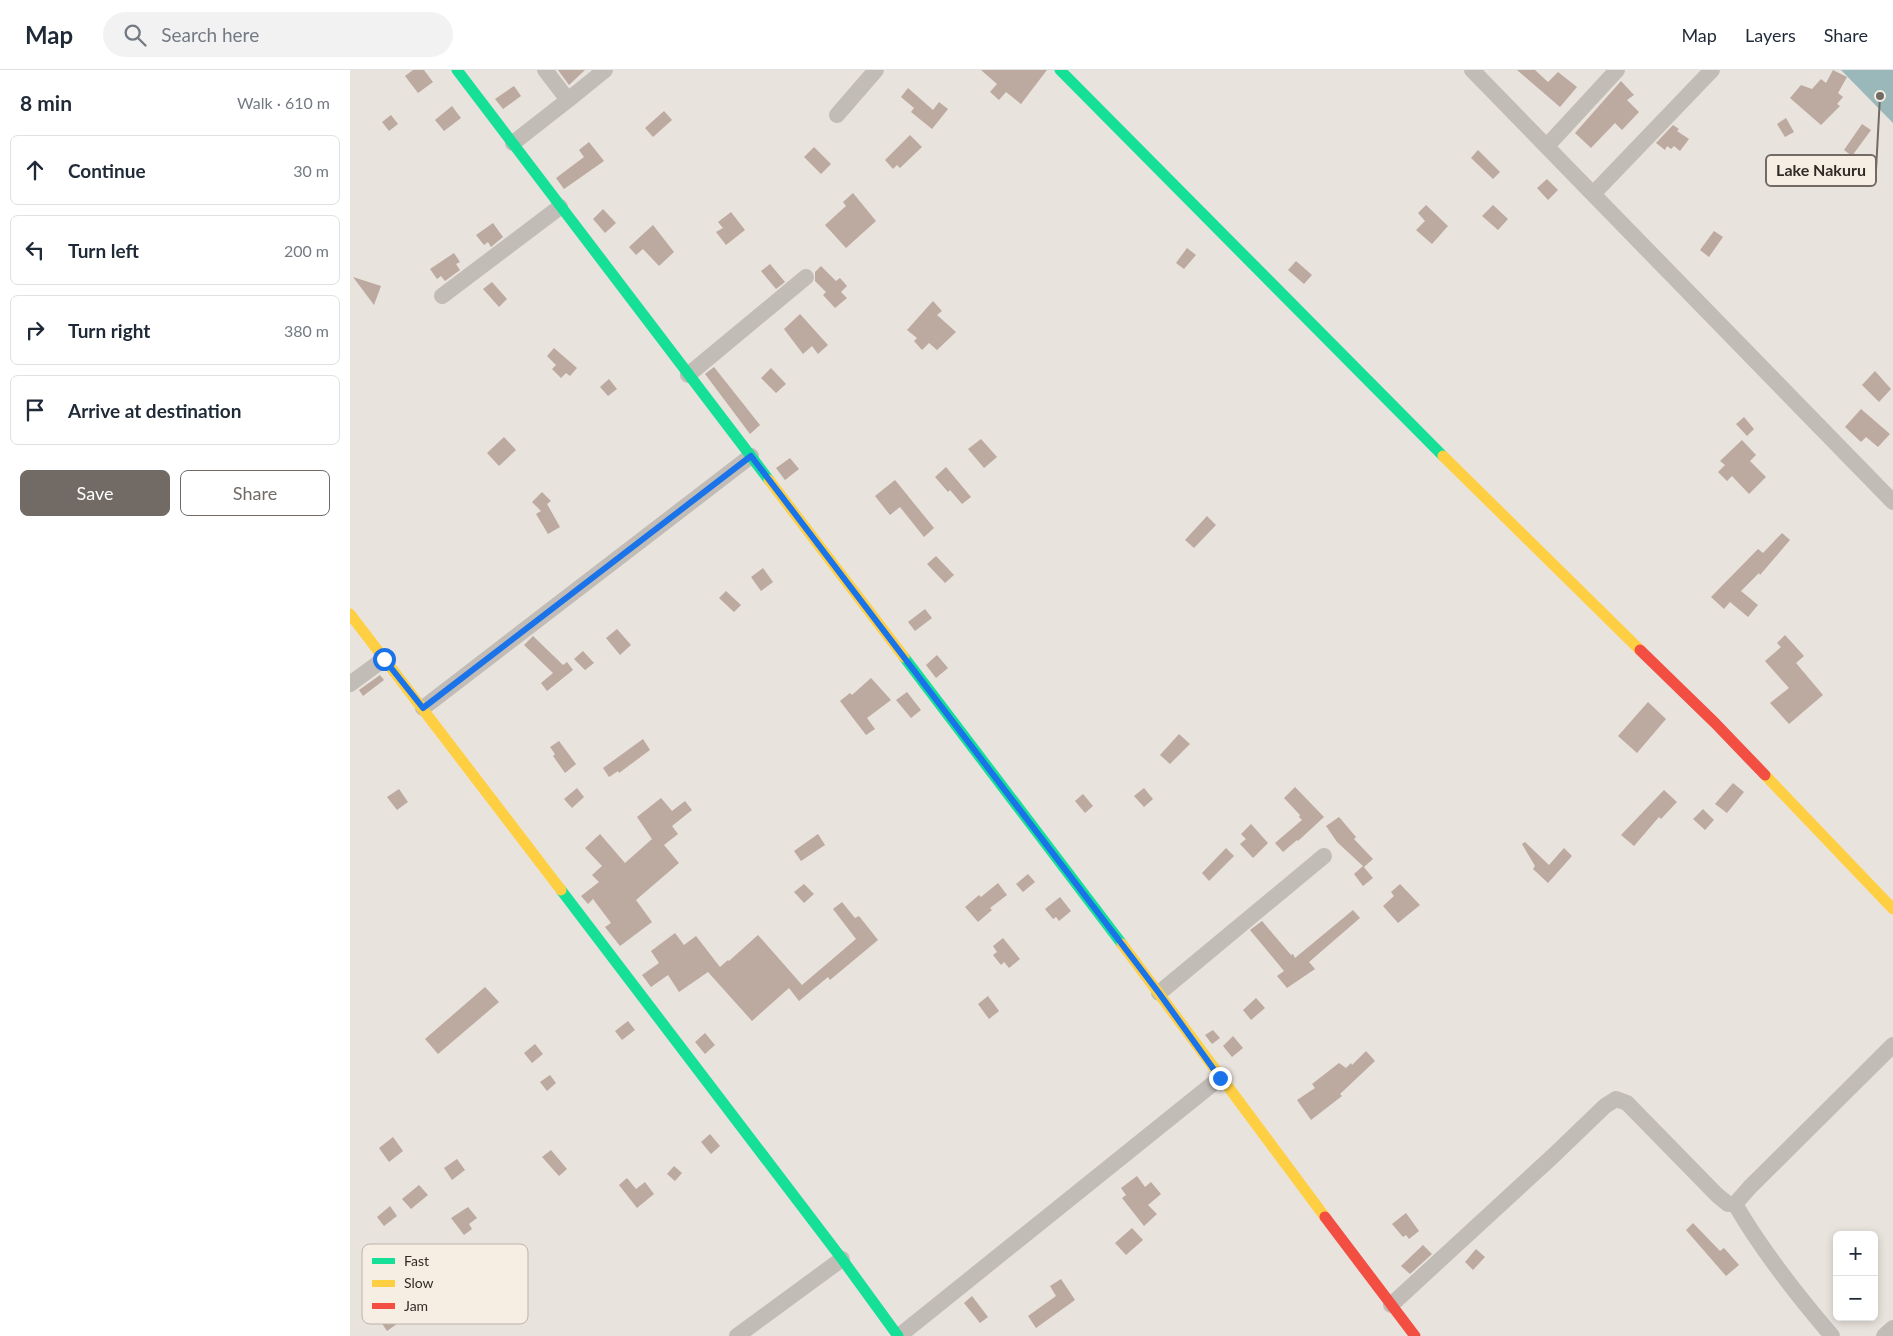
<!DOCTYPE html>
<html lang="en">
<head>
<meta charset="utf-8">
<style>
  body { margin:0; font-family:Lato,sans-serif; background:#f2f2f3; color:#1f2937 }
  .controls { position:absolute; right:15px; bottom:15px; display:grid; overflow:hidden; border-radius:8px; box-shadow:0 2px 8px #0003 }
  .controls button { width:45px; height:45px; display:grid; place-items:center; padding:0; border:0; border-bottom:1px solid #e0e1e3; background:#fff; color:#1f2937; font:25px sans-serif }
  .stop { position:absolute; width:15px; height:15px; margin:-11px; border:4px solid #1a73e8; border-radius:50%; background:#fff }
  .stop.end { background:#1a73e8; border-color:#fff; box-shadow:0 1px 5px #0008 }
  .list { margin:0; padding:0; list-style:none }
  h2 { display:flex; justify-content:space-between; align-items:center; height:65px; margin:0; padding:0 20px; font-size:21px }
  h2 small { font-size:16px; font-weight:400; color:#747a83 }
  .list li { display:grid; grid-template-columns:32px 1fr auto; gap:15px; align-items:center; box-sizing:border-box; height:70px; margin:0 10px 10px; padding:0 10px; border:1px solid #e0e1e3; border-radius:8px }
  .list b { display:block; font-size:19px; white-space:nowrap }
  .list em { font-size:16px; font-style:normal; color:#747a83 }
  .actions { display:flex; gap:10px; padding:15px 20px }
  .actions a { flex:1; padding:11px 0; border:1px solid #726b65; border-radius:8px; text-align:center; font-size:18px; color:#726b65 }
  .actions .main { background:#726b65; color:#fff }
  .icon { flex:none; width:28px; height:28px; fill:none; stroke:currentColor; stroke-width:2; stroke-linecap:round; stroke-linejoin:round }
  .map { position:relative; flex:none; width:1543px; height:1266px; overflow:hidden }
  header { display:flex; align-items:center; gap:30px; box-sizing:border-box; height:70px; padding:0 25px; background:#fff; border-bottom:1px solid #e0e1e3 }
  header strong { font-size:24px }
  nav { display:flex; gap:28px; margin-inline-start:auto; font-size:18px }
  .search { width:350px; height:45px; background:#f2f2f3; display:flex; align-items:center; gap:12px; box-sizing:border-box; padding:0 18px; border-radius:28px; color:#747a83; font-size:19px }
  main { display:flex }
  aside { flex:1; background:#fff }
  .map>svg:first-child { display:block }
  .water { fill:#9ab8b9 }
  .building { fill:#bca99f }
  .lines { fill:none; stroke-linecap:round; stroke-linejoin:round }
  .street { stroke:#c2bcb6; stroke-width:16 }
  .fast { stroke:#16e098; stroke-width:11 }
  .slow { stroke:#ffcf43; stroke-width:11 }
  .jam { stroke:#f24e42; stroke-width:11 }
  .route { stroke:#1a73e8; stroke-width:6 }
  .key { fill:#f7eee3; stroke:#bcb3aa; stroke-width:1 }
  .key-label { font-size:14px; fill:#322a25 }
  .leader { fill:none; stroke:#726b65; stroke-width:2 }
  .callout-dot { fill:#726b65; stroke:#f7eee3; stroke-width:2 }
  .callout { fill:#f7eee3; stroke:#726b65; stroke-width:2 }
  .callout-label { font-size:16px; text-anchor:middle; font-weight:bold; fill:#322a25 }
</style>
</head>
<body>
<header>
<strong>Map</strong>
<div class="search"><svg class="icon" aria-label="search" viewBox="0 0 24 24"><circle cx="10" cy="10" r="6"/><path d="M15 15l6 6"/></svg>Search here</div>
<nav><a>Map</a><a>Layers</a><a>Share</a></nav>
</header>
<main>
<aside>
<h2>8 min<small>Walk · 610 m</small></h2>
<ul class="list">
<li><svg class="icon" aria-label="ahead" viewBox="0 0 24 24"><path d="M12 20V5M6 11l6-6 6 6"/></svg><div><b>Continue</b></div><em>30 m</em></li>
<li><svg class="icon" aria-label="left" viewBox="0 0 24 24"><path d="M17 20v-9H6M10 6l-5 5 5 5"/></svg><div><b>Turn left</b></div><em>200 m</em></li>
<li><svg class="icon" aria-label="right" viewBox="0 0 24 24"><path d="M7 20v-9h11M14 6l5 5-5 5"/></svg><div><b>Turn right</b></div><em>380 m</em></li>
<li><svg class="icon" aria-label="arrive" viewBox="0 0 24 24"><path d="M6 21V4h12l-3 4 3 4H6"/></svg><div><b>Arrive at destination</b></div></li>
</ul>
<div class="actions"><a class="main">Save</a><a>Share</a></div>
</aside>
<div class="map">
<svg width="1543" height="1266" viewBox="0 0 1543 1266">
  <rect width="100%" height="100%" fill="#e9e3dd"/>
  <path class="water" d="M1491,0H1543V53Z"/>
  <path class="building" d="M63,0H74L83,12L68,23L55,6Z
    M208,0H235L219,15Z
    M631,0H697L671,34L656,22L649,30L640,22L647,14Z
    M1167,0H1185L1198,12L1208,2L1227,17L1210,37Z
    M1483,0L1497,7L1488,23L1493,27L1487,34L1490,36L1471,55L1440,28L1451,15L1462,19L1471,9L1476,13Z
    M1271,11L1284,25L1277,30L1289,42L1272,60L1265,53L1241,78L1225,63Z
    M164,16L171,26L153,39L145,29Z
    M558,18L583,40L589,32L598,39L582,59L561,42L564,38L551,27Z
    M102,36L111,48L94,61L85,50Z
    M314,41L322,50L303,67L295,58Z
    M41,45L48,54L39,61L32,52Z
    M1436,48L1444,62L1435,67L1427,54Z
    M1512,54L1521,60L1502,86L1494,80Z
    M1323,55L1329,59L1327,61L1339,69L1330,81L1324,76L1321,79L1317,76L1315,80L1306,73Z
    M560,65L572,77L550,98L547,95L543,99L535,90Z
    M239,72L254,91L214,119L206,108L234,87L229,80Z
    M464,77L481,94L471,104L454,87Z
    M1128,80L1150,102L1143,109L1121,88Z
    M1197,109L1208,120L1198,130L1187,118Z
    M503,123L526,151L496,178L475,155L496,136L493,132Z
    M1076,135L1098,156L1082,174L1066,160L1075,151L1068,143Z
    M1143,135L1158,149L1148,160L1132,146Z
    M253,139L266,153L255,163L243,149Z
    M381,142L395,160L376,175L366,162L373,158L368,152Z
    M143,153L153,167L141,177L138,172L134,175L126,165Z
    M303,155L324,182L309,196L293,179L286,185L279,177Z
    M1364,161L1373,167L1359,187L1350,180Z
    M837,178L846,185L834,199L826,193Z
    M104,183L110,192L106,194L110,200L95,211L91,206L87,209L80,199Z
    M946,191L962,205L954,214L938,200Z
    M420,194L435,212L426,219L411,201Z
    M471,196L486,211L490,208L497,216L491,222L497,228L485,238L473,225L476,222L465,211V202Z
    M3,207L31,216L24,235Z
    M142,212L157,229L149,237L133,219Z
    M583,231L592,241L587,245L606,262L587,280L579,273L572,280L564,271L567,268L557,260Z
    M450,244L478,275L468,284L462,276L453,284L434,259Z
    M204,278L227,298L220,306L216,303L211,308L202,299L206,295L197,286Z
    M364,297L410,355L400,364L355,304Z
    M421,298L436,314L426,323L411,308Z
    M1525,301L1541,319L1529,332L1512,315Z
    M259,309L267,319L258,326L250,317Z
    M1511,339L1540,364L1528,377L1516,367L1511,372L1495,357Z
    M1394,347L1404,359L1397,366L1386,354Z
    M154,367L166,380L149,396L137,383Z
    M631,369L647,387L634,398L618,379Z
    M1392,370L1406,385L1400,391L1416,407L1399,424L1382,406L1377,411L1368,402L1375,395L1370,391Z
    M440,388L449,399L435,410L426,398Z
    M596,397L621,427L612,434L600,420L598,422L585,407Z
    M545,410L584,458L574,467L550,437L540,445L525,426Z
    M192,422L201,431L197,434L210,457L198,464L186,444L191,441L182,432Z
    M857,446L866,455L844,478L835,470Z
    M1432,463L1440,470L1410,505L1409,503L1391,521L1408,535L1398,547L1380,532L1374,539L1361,527L1408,479L1413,483Z
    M586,486L604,505L595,513L577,494Z
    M413,498L423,512L411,521L401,507Z
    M376,521L391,535L384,542L369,528Z
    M575,539L582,548L565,561L558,552Z
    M267,559L281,575L270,585L256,568Z
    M1435,565L1454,586L1446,593L1473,625L1439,654L1420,633L1439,618L1415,591L1431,577L1427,573Z
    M183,566L213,595L217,592L223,600L197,621L191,613L203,603L174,575Z
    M233,581L244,593L235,600L224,589Z
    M587,585L598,598L586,608L576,595Z
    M30,605L34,610L13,626L9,620Z
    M521,608L541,630L517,648L525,659L516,665L490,631L500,623L502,625Z
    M557,622L571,640L561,648L546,630Z
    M1298,632L1316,649L1287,683L1268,666Z
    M829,664L840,674L820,694L810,685Z
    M293,669L300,680L269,703L268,701L259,707L253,698Z
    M209,671L226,694L215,703L203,686L205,684L200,677Z
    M1383,713L1394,722L1377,743L1365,734Z
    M945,717L974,747L948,771L947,770L933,782L925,773L952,750L949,747L950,745L934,728Z
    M227,718L234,727L222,738L214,729Z
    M794,718L803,729L794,737L784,726Z
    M49,719L58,732L47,740L37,727Z
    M1314,720L1327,732L1311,749L1309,747L1284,776L1271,765Z
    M733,724L743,736L735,743L725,731Z
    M311,728L322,741L335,731L342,740L322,756L328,764L314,775L329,793L286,830L302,852L270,876L255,857L261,853L243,829L238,834L231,826L249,812L242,805L252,796L235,778L250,764L275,793L302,769L287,747Z
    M1353,739L1364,750L1355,760L1343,749Z
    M989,747L1006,767L1004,769L1023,789L1014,797L987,772L976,756Z
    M901,754L918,773L903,788L890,774L896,769L891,764Z
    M468,764L475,775L451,791L444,781Z
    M1175,772L1199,795L1214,778L1222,786L1198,813L1183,799L1185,796L1172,774Z
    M876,778L884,786L859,811L852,803Z
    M1013,796L1023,808L1013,816L1004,804Z
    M678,804L685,812L673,822L666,814Z
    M648,813L657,825L640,838L642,840L628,852L615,837L629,825L631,827Z
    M454,814L464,824L454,833L444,822Z
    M1050,814L1070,835L1048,853L1033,836L1044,826L1041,822Z
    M710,827L721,841L709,851L706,847L703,849L695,839Z
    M492,832L505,848L509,846L528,870L480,910L478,907L449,931L439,918L402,951L358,902L329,922L318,905L301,917L292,905L309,893L301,881L325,863L334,875L346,866L370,897L378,890L379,891L408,865L452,915L506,869L483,839Z
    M1003,840L1010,848L959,892L965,899L937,918L927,906L934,901L900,860L912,851L941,885L943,884L945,888Z
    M653,868L670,889L659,898L654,892L651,895L643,885L647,882L643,876Z
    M135,917L149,932L88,984L75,969Z
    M638,926L649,941L639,949L628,934Z
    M906,928L915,938L901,950L893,940Z
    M278,951L285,960L272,970L265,961Z
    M863,960L870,968L862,974L855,965Z
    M355,963L365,975L355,984L345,972Z
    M883,966L893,978L882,987L873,976Z
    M185,974L193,984L182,993L174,983Z
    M1016,981L1025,991L990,1024L992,1026L961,1050L947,1030L965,1018L962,1014L989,993L996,998L1001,993L1002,995Z
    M200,1005L206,1013L197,1021L190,1012Z
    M360,1064L370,1076L361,1084L351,1072Z
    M43,1067L53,1081L39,1092L29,1078Z
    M201,1080L217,1099L209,1106L192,1087Z
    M107,1089L115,1100L102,1110L94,1098Z
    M324,1096L332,1103L325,1111L317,1104Z
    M787,1106L795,1117L801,1112L811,1124L798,1135L807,1144L794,1156L772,1128L776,1125L771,1118Z
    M277,1108L286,1119L295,1112L304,1124L287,1138L269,1115Z
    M69,1115L78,1125L61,1139L52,1129Z
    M40,1136L47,1146L34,1156L27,1147Z
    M118,1137L127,1148L119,1154L122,1159L114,1165L101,1148Z
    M1056,1143L1069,1161L1059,1169L1056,1165L1053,1167L1042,1154Z
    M1343,1153L1370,1181L1374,1178L1389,1195L1376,1206L1336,1160Z
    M782,1158L793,1170L776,1185L765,1173Z
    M1073,1175L1082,1184L1060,1204L1051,1196Z
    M1126,1179L1135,1187L1123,1200L1115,1192Z
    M67,1207L82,1229L37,1261L31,1252L37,1248L30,1234L47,1224L45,1222Z
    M711,1209L725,1230L686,1258L678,1246L706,1226L700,1216Z
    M622,1226L638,1247L630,1253L614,1233Z"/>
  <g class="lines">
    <path class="street" d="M1122,0L1543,432
      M218,30L255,0
      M487,45L526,0
      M163,73L218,30L195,0
      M1197,76L1267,0
      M1243,124L1362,0
      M92,226L210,137
      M338,305L456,207
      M0,614L34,589
      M73,638L401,386
      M809,923L974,786
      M1385,1134C1412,1181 1447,1225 1482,1266
      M1041,1235L1203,1086L1255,1036L1266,1029L1277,1033L1367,1125L1378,1134H1385L1400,1117L1543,975
      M387,1266L492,1189
      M549,1266L870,1008
      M1534,1266L1543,1258"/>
    <path class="fast" d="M107,0L419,410
      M710,0L1093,386
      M554,587L772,874
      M211,820L492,1189L548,1266"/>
    <path class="slow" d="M1093,386L1290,580
      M419,410L554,587
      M0,544L211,820
      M1415,705L1543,839
      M772,874L975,1147"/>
    <path class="jam" d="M1290,580L1365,653L1415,705
      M975,1147L1065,1266"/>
  </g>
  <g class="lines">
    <path class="route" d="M34,589L73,638L401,386L809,923L870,1008"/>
  </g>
  <rect x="12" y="1174" width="166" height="80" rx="8" class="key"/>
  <rect x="22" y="1188" width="23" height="6" fill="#16e098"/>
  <rect x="22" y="1210" width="23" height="7" fill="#ffcf43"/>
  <rect x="22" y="1233" width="23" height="6" fill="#f24e42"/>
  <g class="key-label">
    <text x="54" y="1196">Fast</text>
    <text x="54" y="1218">Slow</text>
    <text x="54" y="1241">Jam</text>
  </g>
  <path class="leader" d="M1530 26L1526 100"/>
  <circle class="callout-dot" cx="1530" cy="26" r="5"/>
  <rect class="callout" x="1416" y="85" width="110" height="31" rx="5"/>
  <g class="callout-label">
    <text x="1471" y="106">Lake Nakuru</text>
  </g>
</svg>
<div class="controls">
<button>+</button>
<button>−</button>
</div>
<div class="stop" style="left:34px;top:589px"></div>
<div class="stop end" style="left:870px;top:1008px"></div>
</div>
</main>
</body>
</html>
